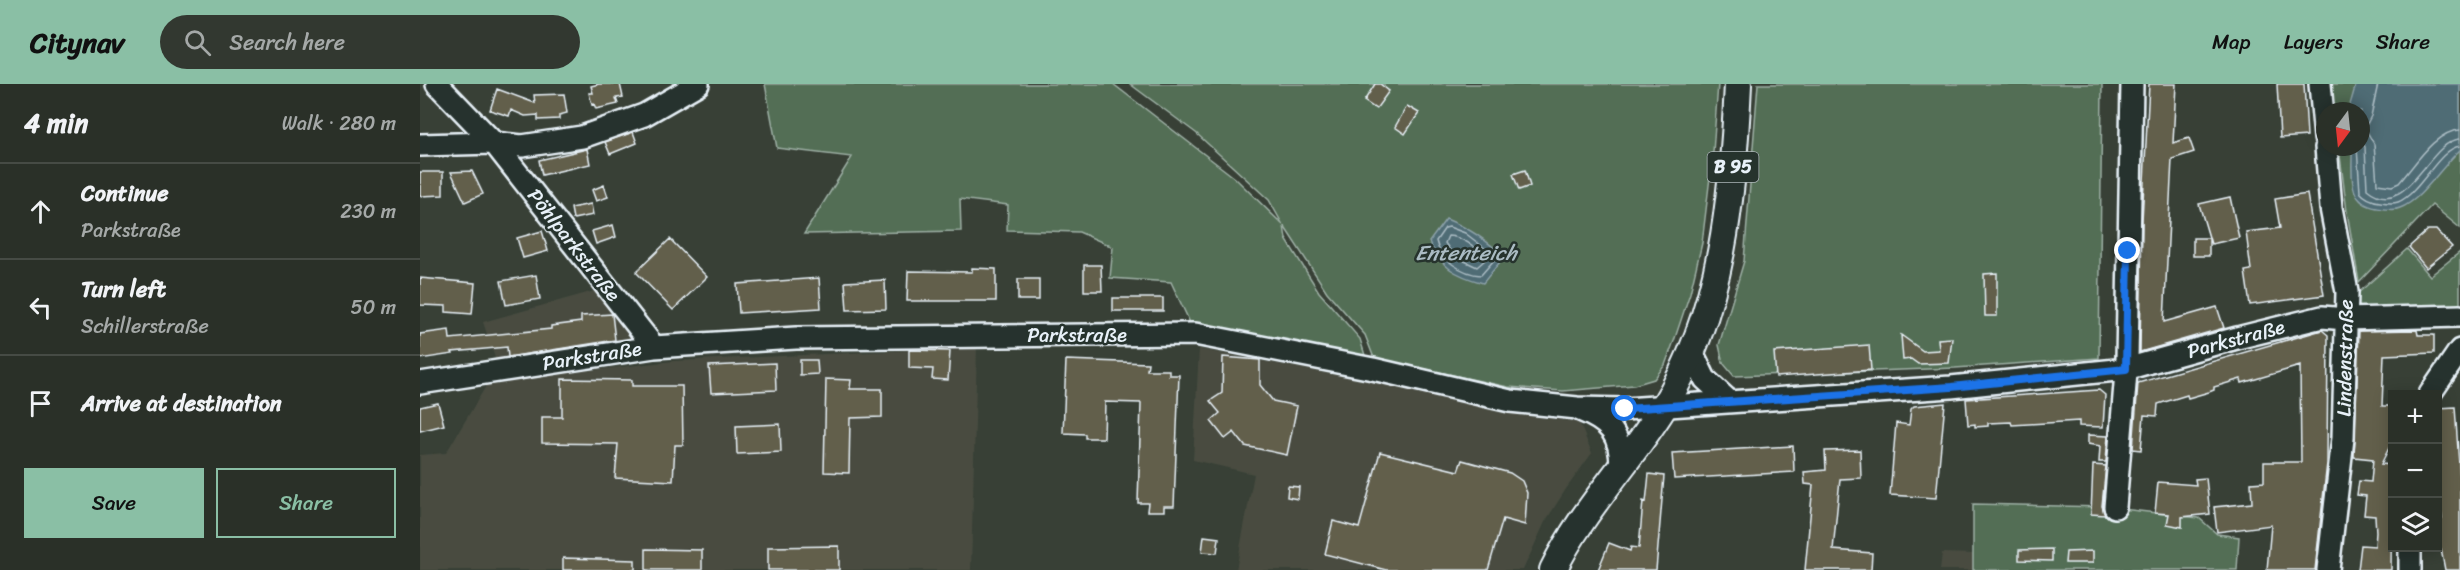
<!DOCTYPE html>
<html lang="en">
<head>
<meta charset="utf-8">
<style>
  body { margin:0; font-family:Sriracha,sans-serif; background:#323830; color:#f1f3f6 }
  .controls { position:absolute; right:18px; bottom:18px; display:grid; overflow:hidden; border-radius:0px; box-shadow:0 3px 15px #0003 }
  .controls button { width:54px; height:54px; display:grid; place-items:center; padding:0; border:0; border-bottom:2px solid #464b45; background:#2a3028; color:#f1f3f6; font:30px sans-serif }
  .compass { position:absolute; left:1896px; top:18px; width:54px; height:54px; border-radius:50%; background:#2a3028; box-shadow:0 3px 15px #0003; rotate:195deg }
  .stop { position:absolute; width:18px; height:18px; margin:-14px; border:4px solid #1a73e8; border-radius:50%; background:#fff }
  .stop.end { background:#1a73e8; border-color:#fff; box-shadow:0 2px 6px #0008 }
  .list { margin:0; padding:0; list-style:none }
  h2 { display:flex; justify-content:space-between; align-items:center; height:78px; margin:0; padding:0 24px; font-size:26px }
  h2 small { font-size:20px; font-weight:400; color:#a5a9a8 }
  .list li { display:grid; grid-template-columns:39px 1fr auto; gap:18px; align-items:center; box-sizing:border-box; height:96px; padding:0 24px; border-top:2px solid #464b45 }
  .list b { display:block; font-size:22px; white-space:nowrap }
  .list p { margin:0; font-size:20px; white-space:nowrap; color:#a5a9a8 }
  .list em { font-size:20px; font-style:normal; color:#a5a9a8 }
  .actions { display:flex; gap:12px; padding:18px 24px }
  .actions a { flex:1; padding:14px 0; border:2px solid #8abfa5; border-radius:0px; text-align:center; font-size:21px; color:#8abfa5 }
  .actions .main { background:#8abfa5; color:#111 }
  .icon { flex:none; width:33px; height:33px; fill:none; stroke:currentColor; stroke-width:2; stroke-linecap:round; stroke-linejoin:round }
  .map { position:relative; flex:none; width:2040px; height:486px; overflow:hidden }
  header { display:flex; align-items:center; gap:36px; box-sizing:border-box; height:84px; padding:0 30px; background:#8abfa5; color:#111 }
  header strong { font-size:28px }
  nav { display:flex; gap:33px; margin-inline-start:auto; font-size:21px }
  .search { width:420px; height:54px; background:#323830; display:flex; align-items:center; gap:15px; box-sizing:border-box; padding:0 21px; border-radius:33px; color:#a5a9a8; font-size:22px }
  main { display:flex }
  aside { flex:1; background:#2a3028 }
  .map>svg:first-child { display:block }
  .built { fill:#484c41 }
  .green { fill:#536e54; stroke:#9eb0a6; stroke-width:1.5 }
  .water { fill:#4f6c75; stroke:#8ca1a9; stroke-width:1.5 }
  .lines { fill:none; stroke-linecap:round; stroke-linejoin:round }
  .shore { stroke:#abbcc4; stroke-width:1.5 }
  .building { fill:#625f4c; stroke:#e8f1f8; stroke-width:1.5 }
  .minor-casing { stroke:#e8f1f8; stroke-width:26 }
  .major-casing { stroke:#e8f1f8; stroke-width:30 }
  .minor { stroke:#26332d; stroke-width:21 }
  .major { stroke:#26332d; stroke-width:26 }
  .route { stroke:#1a73e8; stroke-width:8 }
  .labels { text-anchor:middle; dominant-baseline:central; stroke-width:5; stroke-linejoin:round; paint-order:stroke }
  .shield { fill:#26332d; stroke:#aeb8bb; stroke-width:1.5 }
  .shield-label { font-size:18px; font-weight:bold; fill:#e8f1f8 }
  .street-label { font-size:20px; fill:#e8f1f8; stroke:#26332d }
  .water-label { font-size:21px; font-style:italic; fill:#abbcc4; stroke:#26332d }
</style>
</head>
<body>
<header>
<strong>Citynav</strong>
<div class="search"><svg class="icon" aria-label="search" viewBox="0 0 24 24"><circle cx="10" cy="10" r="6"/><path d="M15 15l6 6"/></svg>Search here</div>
<nav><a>Map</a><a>Layers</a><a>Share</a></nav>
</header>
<main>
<aside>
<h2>4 min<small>Walk · 280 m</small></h2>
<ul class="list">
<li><svg class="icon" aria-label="ahead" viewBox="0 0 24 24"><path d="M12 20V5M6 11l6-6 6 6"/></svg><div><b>Continue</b><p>Parkstraße</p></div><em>230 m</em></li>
<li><svg class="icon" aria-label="left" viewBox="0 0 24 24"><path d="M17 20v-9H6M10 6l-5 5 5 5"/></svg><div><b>Turn left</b><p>Schillerstraße</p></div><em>50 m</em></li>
<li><svg class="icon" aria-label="arrive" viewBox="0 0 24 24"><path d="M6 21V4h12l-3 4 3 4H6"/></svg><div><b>Arrive at destination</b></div></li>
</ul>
<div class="actions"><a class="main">Save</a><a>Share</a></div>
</aside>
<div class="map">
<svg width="2040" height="486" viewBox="0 0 2040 486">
  <rect width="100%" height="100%" fill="#384036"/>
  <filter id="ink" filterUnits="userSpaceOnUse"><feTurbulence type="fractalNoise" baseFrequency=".0167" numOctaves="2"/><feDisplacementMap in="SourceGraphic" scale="12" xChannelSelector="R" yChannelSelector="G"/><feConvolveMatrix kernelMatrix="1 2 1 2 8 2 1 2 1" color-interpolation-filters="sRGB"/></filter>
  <g filter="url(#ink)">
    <path class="built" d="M185,204L227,257L78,283L63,238Z
      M557,263L551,486H0V371L26,369L69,297L254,277Z
      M779,265L960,299L1100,331L1159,338L1172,369L1146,405L1125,438L1103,486H816L834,390L773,376Z
      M1522,469L1553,470V486H1520Z"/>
    <path class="green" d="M345,0H693L815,94L863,141L849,116L776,49L710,0H1298L1293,68L1282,159L1270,209L1254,257L1245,281L1234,295L1214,301L1143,307L1088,303L954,274L945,251L907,208L864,142L866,155L899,208L940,255L947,278L772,243L751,198L690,194L693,163L659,148L587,146L588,121L540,115L541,147L384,150L432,73L357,64Z
      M1338,0H1682L1679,274L1535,284L1314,292L1303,279L1299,261L1324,177Z
      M1911,0H2040V144L2012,121L1939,198L1927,128L1919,63H1941V27H1914Z
      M1987,165L2010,192L2040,168V225L1933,226L1935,212Z
      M1553,420L1685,423L1779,434L1797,450L1819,453L1817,486H1553Z"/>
    <path class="water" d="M1936,0H2040V66C2021,83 2002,116 1980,124C1974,127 1963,125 1957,124C1925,119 1933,87 1932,63H1941V27H1929V24Z
      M1026,135C1049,144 1066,155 1084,173L1063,199C1035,191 1022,184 1009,158Z"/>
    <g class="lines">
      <path class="shore" d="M1958,0L1951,32L1945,44L1954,60L1957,100L1972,102L1979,99C1995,81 2015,47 2040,46
        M1941,54L1945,63L1947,105C1987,138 2008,57 2040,55
        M1937,63L1940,108C1945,114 1952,117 1960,118C1966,119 1973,120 1978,118C2001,109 2018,65 2040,62
        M1029,143L1045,149L1075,172V175L1061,191C1043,190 1020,176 1016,157L1025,144Z
        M1028,152C1040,152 1062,165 1065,176L1057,183L1034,172L1025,159Z"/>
    </g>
    <path class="building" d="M179,0H200L203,13L196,14L198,20L176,25L174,20L172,21L169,9H173L171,2Z
      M955,0H960L969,7L956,25L944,17Z
      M1729,0H1756L1753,59L1769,54L1774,68L1752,75L1744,238L1797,223L1804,244L1720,268L1722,137Z
      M1857,0H1884L1887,52L1860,54Z
      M77,5L115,19L114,11L144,10L147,29L139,31V35L118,36V31L105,32L91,26L89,32L70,26Z
      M987,22L999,29L985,50L975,43Z
      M213,48L217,59L190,70L185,58Z
      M167,65L170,80L122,91L119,76Z
      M1105,86L1110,102L1099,106L1093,90Z
      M52,87L63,110L45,118L31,88Z
      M0,88H23V111L0,112Z
      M184,101L188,113L176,117L172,106Z
      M1887,110L1904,211L1830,221L1825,187L1831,186L1826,148L1860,144L1855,115Z
      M1810,113L1819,154L1791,160L1779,120Z
      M171,120L173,131L153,135L151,124Z
      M193,141L196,153L176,160L172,147Z
      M2008,146H2016L2032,163L2006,184L1989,163Z
      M122,147L128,167L103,174L97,154Z
      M1773,154H1789V172H1773Z
      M250,155L287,193L253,226L216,188Z
      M664,181H681L682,207H664Z
      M552,184L576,185V217H487L488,187L552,188Z
      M1577,189V232H1565L1564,190Z
      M116,191L120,215L86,221L81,197Z
      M0,194L55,199L52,230L26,228V222L0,221Z
      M399,194L401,224L319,229L317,200Z
      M598,195H619V216H598Z
      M465,196L466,225L427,226L425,198Z
      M693,214H743V227H693Z
      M192,230L195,256L88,273L87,263L32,268L33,270L0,275V250L29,246L30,255L131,245V242L161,238V232Z
      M1902,246L1908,251L1907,379L1895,486H1847L1851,441L1797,448L1794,423L1832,419L1831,399L1844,398V378H1881L1880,282L1822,299L1821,295L1794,303V306L1789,308L1768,314L1767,311L1738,320L1737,332L1724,331L1721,366L1713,365L1718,299Z
      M1997,246L1998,251H2014V269L1964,271L1962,322H1972V358L1961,380L1972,381L1971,486H1938L1941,461L1955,462L1956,448L1955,432L1944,431L1946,412L1937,411L1939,397L1951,398L1953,375L1934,373L1939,247Z
      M1481,251L1503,267L1519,266L1518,255L1532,254L1529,279L1498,280L1491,275L1483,276Z
      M1449,261L1451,286L1356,293L1354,268Z
      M489,266L530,267L528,296L512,295L513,285L489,284Z
      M803,273L840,276V301L853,317L877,322L867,371L825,362L814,348L805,355L791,337L800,329L790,317L802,309Z
      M380,276H397L398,290L380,291Z
      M646,276L728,279L727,286H749V291H759L754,422H744V427H727L728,419H718L721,319L685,318L684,354H665V350L643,349Z
      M355,279L356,306L291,309L289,282Z
      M142,295L212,296V302H262L263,361H255L253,397L195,394L198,360L122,359V333H142Z
      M406,295L431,296L430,305H462V333L430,334L429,389L404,388Z
      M1679,306L1685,311L1683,343L1659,342V337L1592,341L1591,338L1568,339V342L1555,343V340L1548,341L1546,315Z
      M18,319L24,341L0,347V323Z
      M1525,319L1516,414L1470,411L1476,339L1489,341L1491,325L1494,322Z
      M2035,323L2040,395V486H2025L2021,465H2018V435H2022L2018,400V324Z
      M360,340L361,368L317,370L316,342Z
      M1668,351L1688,352L1686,378H1679L1680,362L1668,360Z
      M1373,362L1374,388L1254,395L1252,369Z
      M1440,366L1441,394L1420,395L1413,466L1452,469L1451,486H1385L1393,401L1385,400L1384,388L1406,386L1405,367Z
      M960,368L1038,387L1042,376L1090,389L1102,397L1107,409L1105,441L1083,435L1068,486H966L905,470L913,437L939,444Z
      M1673,381L1686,382L1682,422L1685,431L1671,430Z
      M1229,390L1244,392L1236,486H1178L1189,459L1210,467L1211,463L1219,464L1223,417L1226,418Z
      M1786,394L1790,430L1762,433V443L1747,440L1749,430L1735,429L1738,398L1776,401L1775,395Z
      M868,402L879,403L878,415L867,413Z
      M784,452L799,454L797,469L782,468Z
      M419,462V486H348V463Z
      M226,465L282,466V486H226Z
      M1632,465V477L1599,476V466Z
      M1673,467V479H1645L1646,468Z
      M143,474L215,476V486H143Z"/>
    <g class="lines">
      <g class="minor-casing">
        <path id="minor" d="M17,0L74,59L234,263
          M1900,0L1905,54
          M0,61L74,59L102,62L162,53L224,31L278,0
          M1906,63L1911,124L1927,208L1923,354L1908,486
          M1272,268L1285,295L1310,318
          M0,299L234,263L376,254L775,250L953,285L1090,317L1157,324L1205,325L1531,303L1706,285L1817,254L1902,233L1926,235L2040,232
          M2010,310L2040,266
          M1160,326C1190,338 1201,350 1201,383
          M1695,423L1707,276L1712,0
          M1990,464V486"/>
      </g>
      <g class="major-casing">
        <path id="major" d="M1133,486C1162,426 1208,380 1243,324C1303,227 1313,111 1318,0"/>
      </g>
      <use href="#minor" class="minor"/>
      <use href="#major" class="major"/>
    </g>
  </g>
  <g class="lines" filter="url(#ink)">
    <path class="route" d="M1205,325L1531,303L1706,285L1708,167"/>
  </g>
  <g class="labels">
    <rect class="shield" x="1287.5" y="68" width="51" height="30" rx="4.5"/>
    <g class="shield-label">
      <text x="1313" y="83">B 95</text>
    </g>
    <g class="street-label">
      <text transform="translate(154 161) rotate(52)">Pöhlparkstraße</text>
      <text x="657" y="251">Parkstraße</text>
      <text transform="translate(1816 255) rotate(-15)">Parkstraße</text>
      <text transform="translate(172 272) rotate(-9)">Parkstraße</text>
      <text transform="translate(1925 274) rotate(-89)">Lindenstraße</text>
    </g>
    <g class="water-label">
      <text x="1046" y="169">Ententeich</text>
    </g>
  </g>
</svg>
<div class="controls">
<button>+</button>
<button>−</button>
<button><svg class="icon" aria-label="layers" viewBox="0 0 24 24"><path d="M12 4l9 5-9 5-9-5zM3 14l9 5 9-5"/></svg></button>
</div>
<svg class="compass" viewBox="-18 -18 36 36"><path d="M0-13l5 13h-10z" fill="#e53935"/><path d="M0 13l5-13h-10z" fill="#a5a9a8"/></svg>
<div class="stop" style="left:1205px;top:325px"></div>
<div class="stop end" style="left:1708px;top:167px"></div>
</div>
</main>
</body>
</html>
